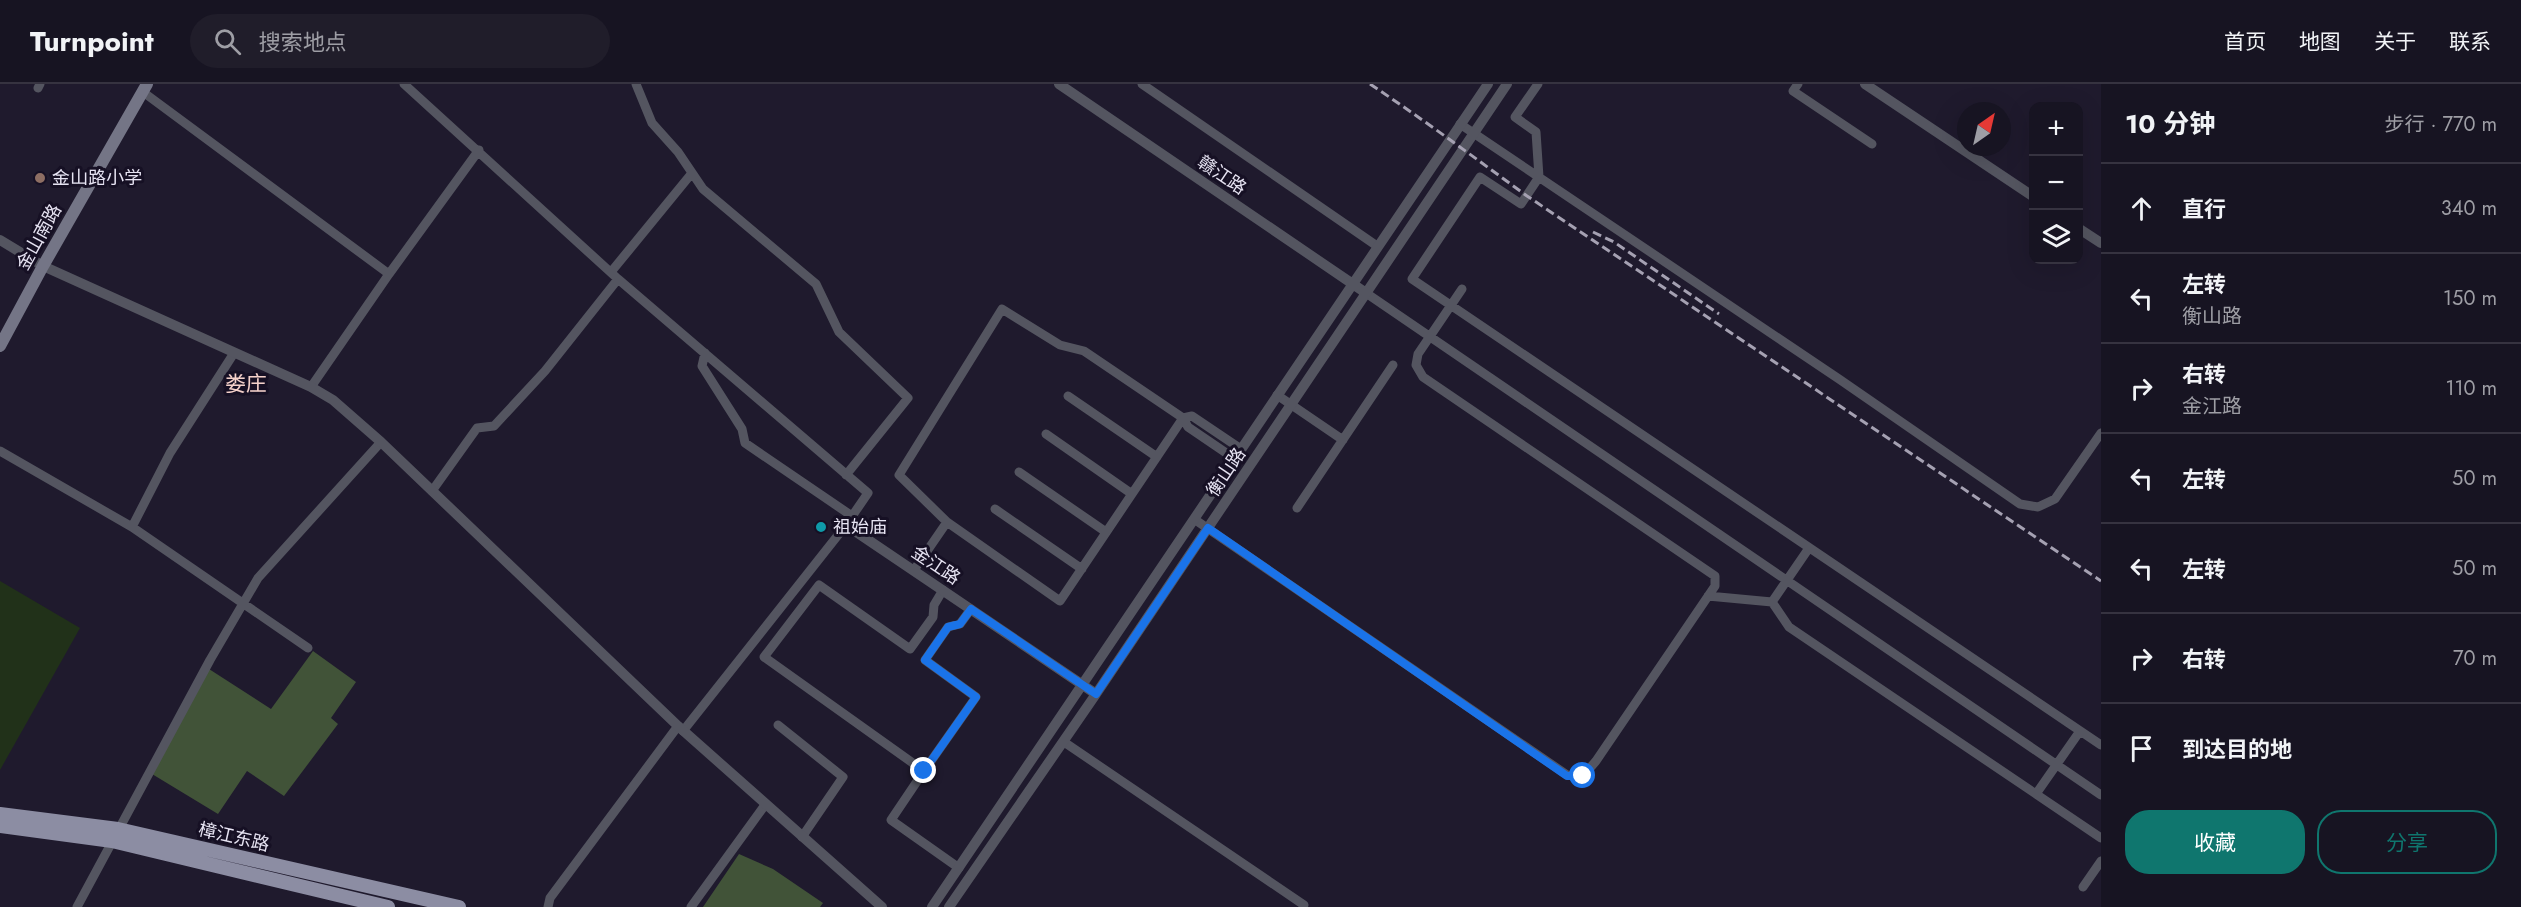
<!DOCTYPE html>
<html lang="zh">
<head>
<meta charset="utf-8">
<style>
  body { margin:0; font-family:Jost,"Noto Sans SC",sans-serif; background:#201d2a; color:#f1f3f6 }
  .controls { position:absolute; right:18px; top:18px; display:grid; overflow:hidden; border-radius:12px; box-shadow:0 6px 24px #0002 }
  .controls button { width:54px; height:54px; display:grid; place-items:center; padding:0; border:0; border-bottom:2px solid #363340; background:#171422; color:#f1f3f6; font:30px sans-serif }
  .compass { position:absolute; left:1957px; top:18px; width:54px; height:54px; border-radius:50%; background:#171422; box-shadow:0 6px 24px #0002; rotate:34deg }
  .stop { position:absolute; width:18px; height:18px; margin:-14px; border:4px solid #1a73e8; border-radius:50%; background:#fff }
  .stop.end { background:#1a73e8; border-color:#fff; box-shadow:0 2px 6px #0008 }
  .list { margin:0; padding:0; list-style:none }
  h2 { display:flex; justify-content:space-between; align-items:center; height:78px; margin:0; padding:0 24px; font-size:26px }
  h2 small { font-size:20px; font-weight:400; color:#9e9ea5 }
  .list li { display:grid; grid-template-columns:39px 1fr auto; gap:18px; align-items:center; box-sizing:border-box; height:90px; padding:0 24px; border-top:2px solid #363340 }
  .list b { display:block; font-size:22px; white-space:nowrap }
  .list p { margin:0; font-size:20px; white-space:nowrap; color:#9e9ea5 }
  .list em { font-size:20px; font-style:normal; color:#9e9ea5 }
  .actions { display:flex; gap:12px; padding:18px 24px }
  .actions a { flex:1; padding:14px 0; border:2px solid #0f766e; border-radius:24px; text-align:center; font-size:21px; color:#0f766e }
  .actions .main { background:#0f766e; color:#fff }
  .icon { flex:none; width:33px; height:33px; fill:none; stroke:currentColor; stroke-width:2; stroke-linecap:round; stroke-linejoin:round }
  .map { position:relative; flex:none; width:2101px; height:823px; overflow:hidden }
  header { display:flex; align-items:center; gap:36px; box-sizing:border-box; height:84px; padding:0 30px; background:#171422; border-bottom:2px solid #363340 }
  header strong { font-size:28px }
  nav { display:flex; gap:33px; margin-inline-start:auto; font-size:21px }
  .search { width:420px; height:54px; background:#201d2a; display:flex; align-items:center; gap:15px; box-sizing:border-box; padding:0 21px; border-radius:33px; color:#9e9ea5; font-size:22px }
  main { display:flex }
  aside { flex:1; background:#171422 }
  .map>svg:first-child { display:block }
  .green { fill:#213119 }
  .forest { fill:#415338 }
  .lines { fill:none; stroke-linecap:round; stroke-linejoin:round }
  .minor { stroke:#545560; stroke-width:9 }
  .tertiary { stroke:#545560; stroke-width:10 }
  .secondary { stroke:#747586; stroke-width:12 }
  .primary { stroke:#8c8da3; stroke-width:14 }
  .rail { stroke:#a5a1b2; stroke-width:3; stroke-dasharray:9 4.5; stroke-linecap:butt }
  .route { stroke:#1a73e8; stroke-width:8 }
  .education-dot { fill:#8d6e63; stroke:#161024; stroke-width:2 }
  .culture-dot { fill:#0f9aa8; stroke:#161024; stroke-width:2 }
  .labels { text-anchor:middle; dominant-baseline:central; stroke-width:6; stroke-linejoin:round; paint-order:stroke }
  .street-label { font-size:18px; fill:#e6e3f2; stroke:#161024 }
  .poi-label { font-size:18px; fill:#e6e3f2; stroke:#161024; text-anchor:start }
  .quarter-label { font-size:21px; fill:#f4d1ca; stroke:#161024 }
</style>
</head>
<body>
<header>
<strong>Turnpoint</strong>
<div class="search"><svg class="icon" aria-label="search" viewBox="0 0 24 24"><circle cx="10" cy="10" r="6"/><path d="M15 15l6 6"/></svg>搜索地点</div>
<nav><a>首页</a><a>地图</a><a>关于</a><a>联系</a></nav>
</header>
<main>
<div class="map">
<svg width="2101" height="823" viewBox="0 0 2101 823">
  <rect width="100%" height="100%" fill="#1f1a2d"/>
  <path class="green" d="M0,497L80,544L0,686Z"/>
  <path class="forest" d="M313,567L356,598L331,634L338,640L284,712L247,687L218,730L152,690L209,585L271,625Z
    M739,770L773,785L823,819L820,823H703Z"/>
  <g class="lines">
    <path class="minor" d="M404,0L618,195L868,409L846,441L683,647
      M636,0L652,39L678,68L703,105L816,200L839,248L908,314L846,391
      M1142,0L1377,162
      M1538,0L1515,33L1536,48L1539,93L1521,120L1480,93L1412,195L2101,661
      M1798,0L1793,7L1872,60
      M38,4L40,0
      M143,8L389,190
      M1460,40L1839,295L2020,420L2038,423L2055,415L2101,349
      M611,188L692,89
      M1366,209L2101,711
      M705,269L702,282L742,345L745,359L852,432
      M311,303L389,190L479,66
      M1277,311L1343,356
      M1068,312L1157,373
      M1046,350L1132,410
      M0,367L132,443L308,564
      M1235,375L1188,343L1183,334L1192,332L1241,365
      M1019,388L1106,448
      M432,407L477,344L494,342L545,287L618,195
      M1297,424L1393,281
      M995,425L1082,485
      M1194,435L1567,691L1583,692L1596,677L1715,502V492L1423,293L1416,281L1418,270L1462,205
      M132,443L170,369L234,269
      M914,486L947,438L1060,517L1183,334L1084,267L1060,261L1002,225L899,391L947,438
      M943,506L934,521L933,533L910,565L819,501L764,573L924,687L976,613L925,576L948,543L960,540L971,525
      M1708,512L1772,518L1809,464
      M1772,518L1789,543L2101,754
      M778,641L843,693L802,753
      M1064,658L1304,821
      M924,687L891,736L959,784
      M2036,710L2080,647
      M2083,803L2101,777
      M77,823L210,576L258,494L381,358
      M548,823L550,814L678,642
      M691,823L765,721"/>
    <path class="tertiary" d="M1059,0L1366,209
      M1865,0L2034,113
      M2078,144L2101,159
      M0,156L43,182L311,303L333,316L381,358L678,642L882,823
      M846,441L1096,610
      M932,823L1488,0
      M949,823L1096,610L1507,0"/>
    <path class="secondary" d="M0,262L43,182L147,0"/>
    <path class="primary" d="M0,730L118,745L459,823
      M0,742L112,757L388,823"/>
    <path class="rail" d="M1370,0C1424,36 1475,74 1527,112L2101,497
      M1593,148L1614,158L1719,230"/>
  </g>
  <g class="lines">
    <path class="route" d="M924,687L976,613L925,576L948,543L960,540L971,525L1096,610L1208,444L1567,692H1583"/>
  </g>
  <circle class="education-dot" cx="40" cy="94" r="6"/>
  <circle class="culture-dot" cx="821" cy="443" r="6"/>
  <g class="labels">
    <g class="street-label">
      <text transform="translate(1222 91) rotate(34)">赣江路</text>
      <text transform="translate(39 153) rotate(-61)">金山南路</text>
      <text transform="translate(1226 388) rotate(-56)">衡山路</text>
      <text transform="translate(936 481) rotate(34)">金江路</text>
      <text transform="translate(234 753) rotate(13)">樟江东路</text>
    </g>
    <g class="poi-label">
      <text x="52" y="94">金山路小学</text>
      <text x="833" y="443">祖始庙</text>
    </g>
    <g class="quarter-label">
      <text x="246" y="300">娄庄</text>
    </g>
  </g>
</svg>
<div class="controls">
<button>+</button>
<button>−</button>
<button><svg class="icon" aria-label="layers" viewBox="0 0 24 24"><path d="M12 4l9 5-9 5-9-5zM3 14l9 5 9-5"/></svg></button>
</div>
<svg class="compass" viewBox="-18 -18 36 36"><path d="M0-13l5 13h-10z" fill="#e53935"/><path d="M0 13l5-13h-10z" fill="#9e9ea5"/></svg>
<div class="stop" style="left:1583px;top:692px"></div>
<div class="stop end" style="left:924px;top:687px"></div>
</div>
<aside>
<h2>10 分钟<small>步行 · 770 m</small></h2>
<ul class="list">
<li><svg class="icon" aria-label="ahead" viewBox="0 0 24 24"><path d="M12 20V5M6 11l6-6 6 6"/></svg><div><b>直行</b></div><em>340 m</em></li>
<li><svg class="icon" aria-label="left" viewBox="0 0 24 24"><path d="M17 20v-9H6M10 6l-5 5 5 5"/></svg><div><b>左转</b><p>衡山路</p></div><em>150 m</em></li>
<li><svg class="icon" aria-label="right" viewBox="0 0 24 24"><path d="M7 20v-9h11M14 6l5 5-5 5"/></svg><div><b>右转</b><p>金江路</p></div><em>110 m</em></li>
<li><svg class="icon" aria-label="left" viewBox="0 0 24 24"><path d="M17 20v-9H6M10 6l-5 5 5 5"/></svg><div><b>左转</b></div><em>50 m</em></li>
<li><svg class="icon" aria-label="left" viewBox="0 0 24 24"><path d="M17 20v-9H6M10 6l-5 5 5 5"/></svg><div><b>左转</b></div><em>50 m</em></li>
<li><svg class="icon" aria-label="right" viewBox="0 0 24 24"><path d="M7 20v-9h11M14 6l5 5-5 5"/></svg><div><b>右转</b></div><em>70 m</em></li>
<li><svg class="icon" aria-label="arrive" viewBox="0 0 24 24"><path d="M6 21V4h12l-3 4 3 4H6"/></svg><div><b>到达目的地</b></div></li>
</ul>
<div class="actions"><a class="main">收藏</a><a>分享</a></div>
</aside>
</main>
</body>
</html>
